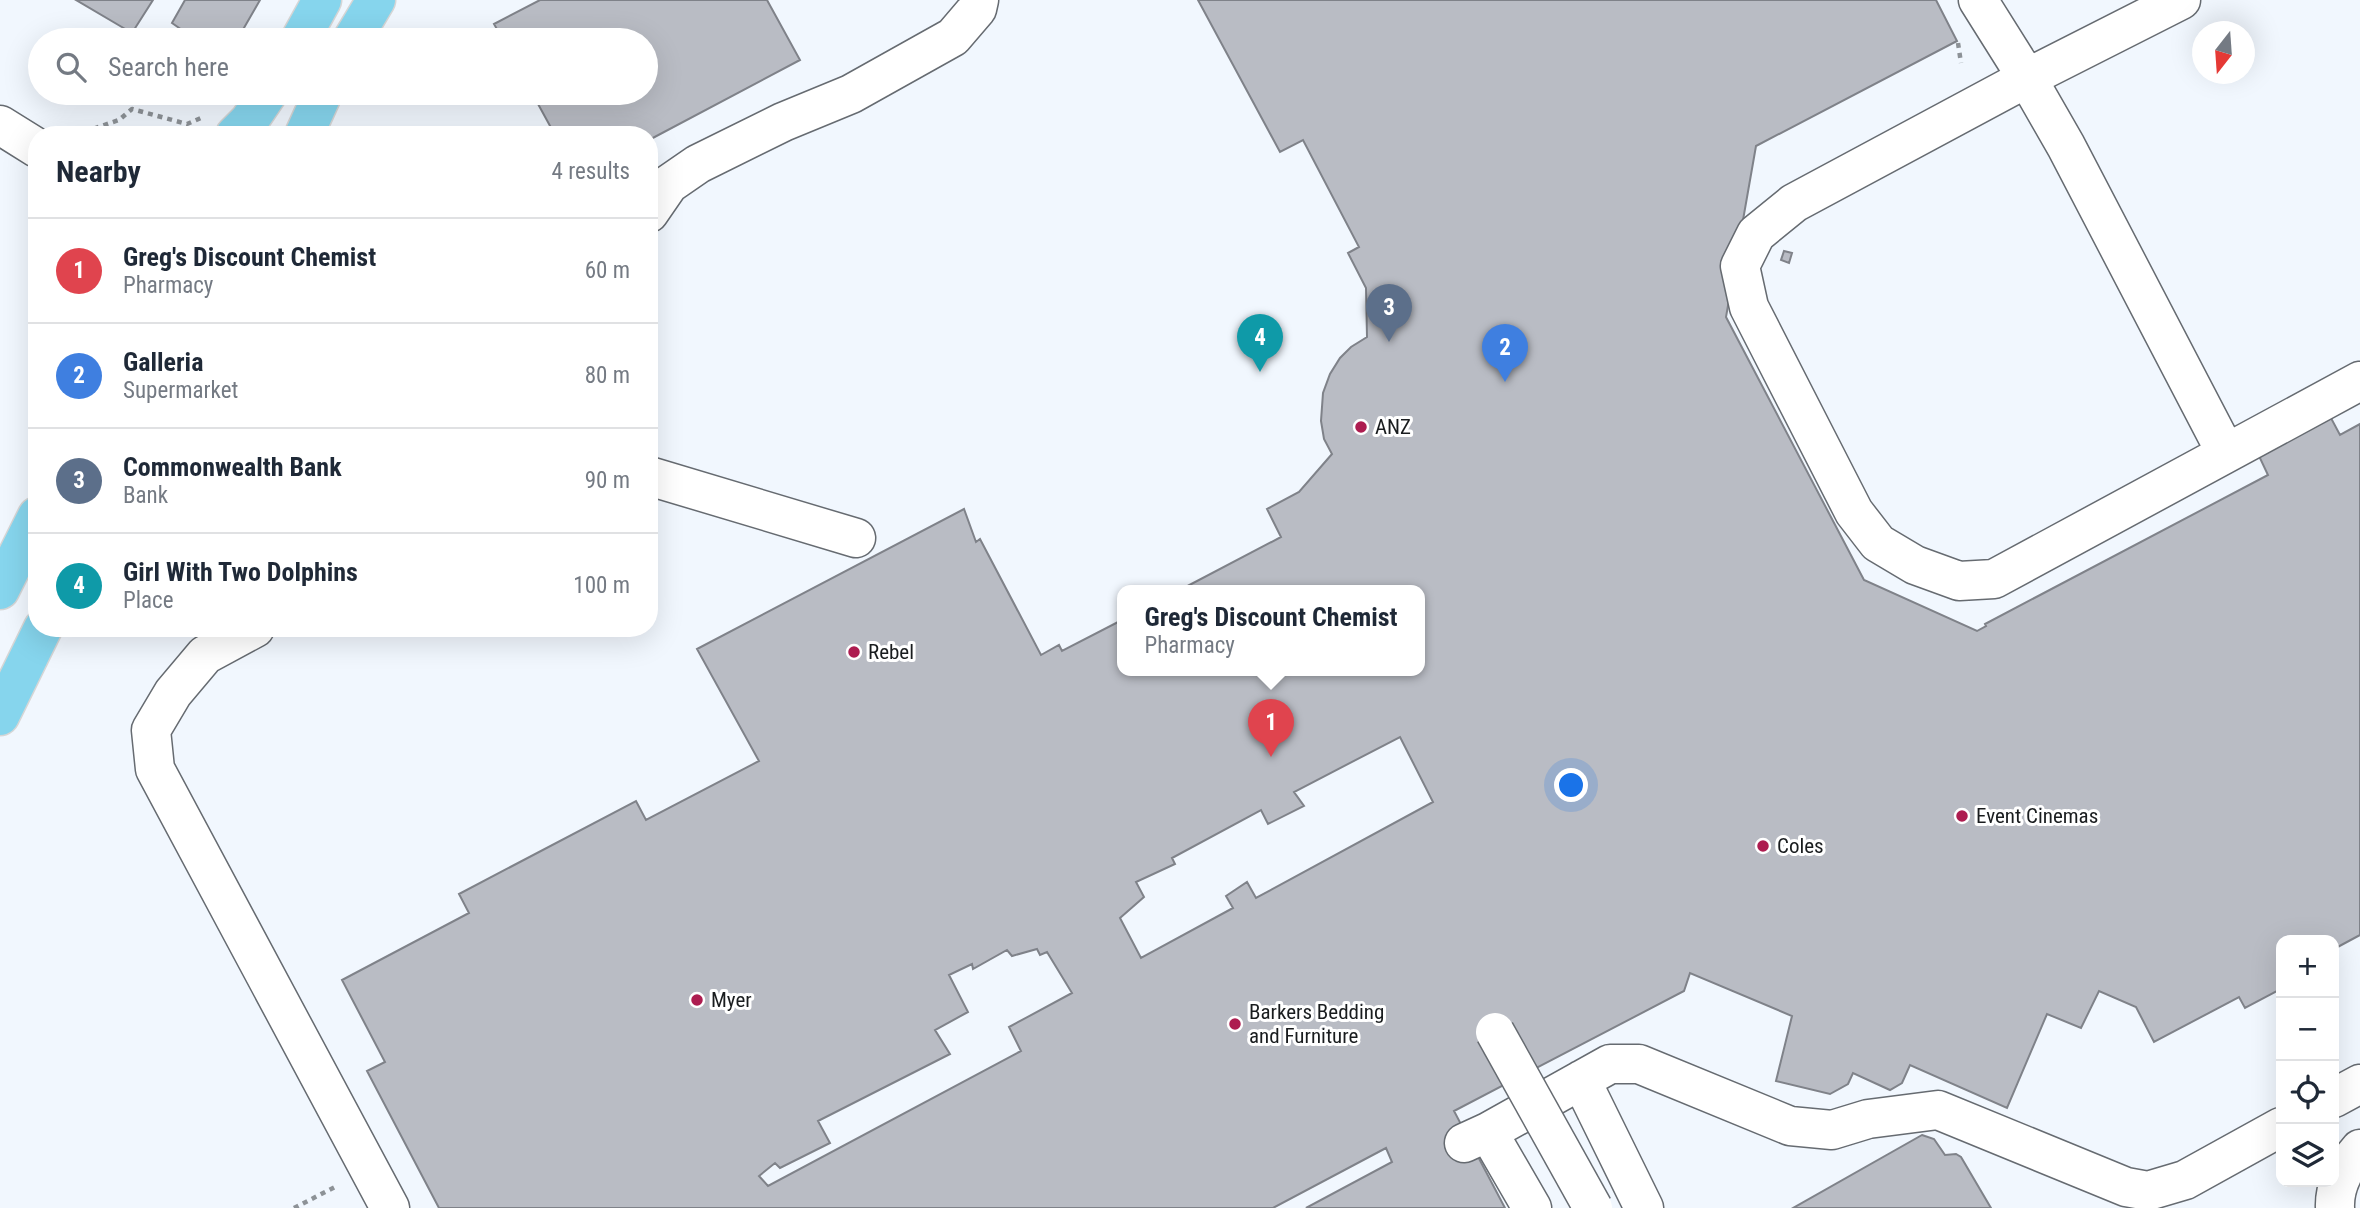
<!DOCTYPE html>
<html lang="en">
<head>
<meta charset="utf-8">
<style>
  body { margin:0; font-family:"Roboto Condensed",sans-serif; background:#f6f6f7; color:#1f2937 }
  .controls { position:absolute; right:21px; bottom:21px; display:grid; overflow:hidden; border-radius:14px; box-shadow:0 7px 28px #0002 }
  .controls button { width:63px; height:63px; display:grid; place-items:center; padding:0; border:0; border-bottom:2px solid #e0e1e3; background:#fff; color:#1f2937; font:35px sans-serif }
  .compass { position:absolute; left:2192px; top:21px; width:63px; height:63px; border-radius:50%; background:#fff; box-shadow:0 7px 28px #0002; rotate:197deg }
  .you { position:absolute; left:1572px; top:786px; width:24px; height:24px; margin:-18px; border:5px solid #fff; border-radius:50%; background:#1a73e8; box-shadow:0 0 0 10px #1a73e833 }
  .badge { display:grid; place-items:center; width:46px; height:46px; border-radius:50%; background:#ad1c50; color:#fff; font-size:23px; font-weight:700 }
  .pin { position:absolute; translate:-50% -58px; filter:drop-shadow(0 2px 4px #0008) }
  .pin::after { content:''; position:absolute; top:37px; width:24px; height:21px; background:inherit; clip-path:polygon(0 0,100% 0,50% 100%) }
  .popup { position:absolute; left:1117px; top:585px; width:308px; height:91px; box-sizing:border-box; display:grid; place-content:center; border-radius:14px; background:#fff; filter:drop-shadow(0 2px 5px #0005); font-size:23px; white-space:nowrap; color:#747a83 }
  .popup b { font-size:26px; color:#1f2937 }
  .popup::after { content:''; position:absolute; left:50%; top:100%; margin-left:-14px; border:14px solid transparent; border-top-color:#fff }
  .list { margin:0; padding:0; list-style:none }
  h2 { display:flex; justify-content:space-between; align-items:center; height:91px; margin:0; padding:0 28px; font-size:30px }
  h2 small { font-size:23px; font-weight:400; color:#747a83 }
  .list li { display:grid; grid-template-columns:46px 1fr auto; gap:21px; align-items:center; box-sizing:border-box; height:105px; padding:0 28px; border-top:2px solid #e0e1e3 }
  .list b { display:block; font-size:26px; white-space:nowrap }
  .list p { margin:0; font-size:23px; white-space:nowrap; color:#747a83 }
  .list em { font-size:23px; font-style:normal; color:#747a83 }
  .icon { flex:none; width:38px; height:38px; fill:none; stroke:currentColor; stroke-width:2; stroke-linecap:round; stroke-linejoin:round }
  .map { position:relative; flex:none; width:2360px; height:1208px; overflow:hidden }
  .search { position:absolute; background:#fff; box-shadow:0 7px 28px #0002; left:28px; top:28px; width:630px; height:77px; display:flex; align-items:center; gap:18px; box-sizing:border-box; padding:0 24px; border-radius:38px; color:#747a83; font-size:26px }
  .panel { position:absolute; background:#fff; box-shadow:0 7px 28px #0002; left:28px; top:126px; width:630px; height:511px; border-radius:28px }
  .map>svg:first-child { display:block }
  .building { fill:#b9bcc4; stroke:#7f8289; stroke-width:2; fill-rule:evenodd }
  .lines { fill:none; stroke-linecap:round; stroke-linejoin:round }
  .minor-casing { stroke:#666b71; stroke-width:41 }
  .major-casing { stroke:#d6d6d6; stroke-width:41 }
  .path { stroke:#8d9297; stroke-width:4.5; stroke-dasharray:5 5; stroke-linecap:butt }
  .minor { stroke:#fff; stroke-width:38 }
  .major { stroke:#86d5ed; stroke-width:38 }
  .minor-bridge-casing { stroke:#666b71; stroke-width:41; stroke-linecap:butt }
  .minor-bridge { stroke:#fff; stroke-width:38 }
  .poi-dot { fill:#ad1c50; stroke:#fff; stroke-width:2.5 }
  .labels { text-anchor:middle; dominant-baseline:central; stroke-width:6; stroke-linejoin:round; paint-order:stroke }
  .poi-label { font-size:21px; fill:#191c1e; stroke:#fff; text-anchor:start }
</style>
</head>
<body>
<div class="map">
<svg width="2360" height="1208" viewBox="0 0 2360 1208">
  <rect width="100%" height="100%" fill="#f1f7fe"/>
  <path class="building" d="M76,0H153L132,33Z
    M185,0H260L237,40H176L182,30L172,23Z
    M540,0H767L800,60L649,140V135H555L532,93H646V40H503L494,24Z
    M1198,0H1936L1957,41L1756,146L1726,317L1864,580L1977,631L1986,626L1985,624L2268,475L2259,456L2331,418L2340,435L2360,424V935L2334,949V940H2281V989L2245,1008L2239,997L2154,1042L2136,1007L2099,991L2081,1028L2047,1014L2007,1108L1910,1065L1902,1083L1890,1090L1853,1073L1848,1084L1830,1094L1776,1081L1792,1016L1690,973L1684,991L1454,1111L1505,1208H1306L1392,1162L1386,1148L1273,1208H439L367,1071L385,1062L342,980L469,913L459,894L636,801L646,820L759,761L697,649L964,509L976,542L980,539L1041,655L1059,645L1062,651L1122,620V671H1420V591H1178L1281,537L1267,509L1299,492L1332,454L1324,439L1321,421L1323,393L1330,374L1340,358L1351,347L1367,337L1366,288L1348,253L1359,247L1303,140L1280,152ZM1400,737L1433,802L1256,898L1247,882L1226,896L1233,908L1141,958L1120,918L1144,897L1136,882L1175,864L1172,858L1261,810L1268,824L1304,806L1294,792ZM1037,949L1040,955L1047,952L1072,993L1009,1027L1021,1051L768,1186L759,1176L775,1163L780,1168L830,1143L818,1121L950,1054L935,1030L968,1012L949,975L972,964L973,969L1007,950L1012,956Z
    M1784,251L1792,253L1789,263L1781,260Z
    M1922,1135L1934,1139L1945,1155L1956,1154L1961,1157L1991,1208H1793Z"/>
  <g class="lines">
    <g class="minor-casing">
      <path id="minor" d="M1978,0L2027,78L2066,146L2226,453
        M2181,0L2027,78L1794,203L1756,234L1740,266L1749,307L1854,512L1878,543L1915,565L1959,581L1994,579L2360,381
        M0,125L37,148
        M649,213L669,184L698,164L783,122L851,94L953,37L977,9L979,0
        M649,476L856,538
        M255,628L205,655L173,693L151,730L155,769L390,1208
        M1581,1080L1644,1208
        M2334,1098L2360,1084
        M1488,1132L1532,1208
        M1464,1143L1488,1132L1610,1064H1639L1790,1126L1832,1130L1868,1119L1938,1110L2126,1187L2148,1191L2185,1180L2281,1127
        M2335,1208C2334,1185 2345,1166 2360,1149"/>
    </g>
    <g class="major-casing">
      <path id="major" d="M300,40L322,0
        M352,40L376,0
        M235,135L249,121L268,93
        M304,135L323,93
        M0,590L37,516
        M0,716L43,628"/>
    </g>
    <path class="path" d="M1958,43L1961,63
      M75,135L119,120L132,109L187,124L201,118
      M294,1208L337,1186"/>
    <use href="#minor" class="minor"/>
    <use href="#major" class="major"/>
    <g class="minor-bridge-casing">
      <path id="minor-bridge" d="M1495,1032L1593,1208"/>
    </g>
    <use href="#minor-bridge" class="minor-bridge"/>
  </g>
  <g class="poi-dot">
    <circle cx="1361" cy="427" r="7"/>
    <circle cx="854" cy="652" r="7"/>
    <circle cx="1962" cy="816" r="7"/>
    <circle cx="1763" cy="846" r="7"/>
    <circle cx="697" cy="1000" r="7"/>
    <circle cx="1235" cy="1024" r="7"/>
  </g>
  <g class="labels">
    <g class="poi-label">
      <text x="1375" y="427">ANZ</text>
      <text x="868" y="652">Rebel</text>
      <text x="1976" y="816">Event Cinemas</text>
      <text x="1777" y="846">Coles</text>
      <text x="711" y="1000">Myer</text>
      <text x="1249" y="1012">Barkers Bedding<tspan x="1249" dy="24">and Furniture</tspan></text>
    </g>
  </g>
</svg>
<div class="controls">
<button>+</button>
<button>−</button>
<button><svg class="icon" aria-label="locate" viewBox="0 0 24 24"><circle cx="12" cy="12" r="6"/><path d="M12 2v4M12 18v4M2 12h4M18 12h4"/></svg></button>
<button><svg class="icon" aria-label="layers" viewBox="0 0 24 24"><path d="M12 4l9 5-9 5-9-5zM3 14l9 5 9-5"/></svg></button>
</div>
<svg class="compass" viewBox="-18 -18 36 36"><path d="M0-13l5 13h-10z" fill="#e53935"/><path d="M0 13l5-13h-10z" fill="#747a83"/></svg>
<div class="you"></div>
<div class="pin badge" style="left:1271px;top:757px;background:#e0444e">1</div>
<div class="popup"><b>Greg's Discount Chemist</b>Pharmacy</div>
<div class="pin badge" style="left:1505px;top:382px;background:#3f7fe0">2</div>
<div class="pin badge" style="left:1389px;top:342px;background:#5c6f8a">3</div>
<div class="pin badge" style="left:1260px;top:372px;background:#0f9aa8">4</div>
<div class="search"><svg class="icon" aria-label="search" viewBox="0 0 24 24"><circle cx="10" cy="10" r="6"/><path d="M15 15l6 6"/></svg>Search here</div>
<section class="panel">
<h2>Nearby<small>4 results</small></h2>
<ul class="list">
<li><span class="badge" style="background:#e0444e">1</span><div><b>Greg's Discount Chemist</b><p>Pharmacy</p></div><em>60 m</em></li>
<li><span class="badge" style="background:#3f7fe0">2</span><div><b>Galleria</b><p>Supermarket</p></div><em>80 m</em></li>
<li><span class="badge" style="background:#5c6f8a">3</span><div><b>Commonwealth Bank</b><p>Bank</p></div><em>90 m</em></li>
<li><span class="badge" style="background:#0f9aa8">4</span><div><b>Girl With Two Dolphins</b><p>Place</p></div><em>100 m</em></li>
</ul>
</section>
</div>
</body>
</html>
